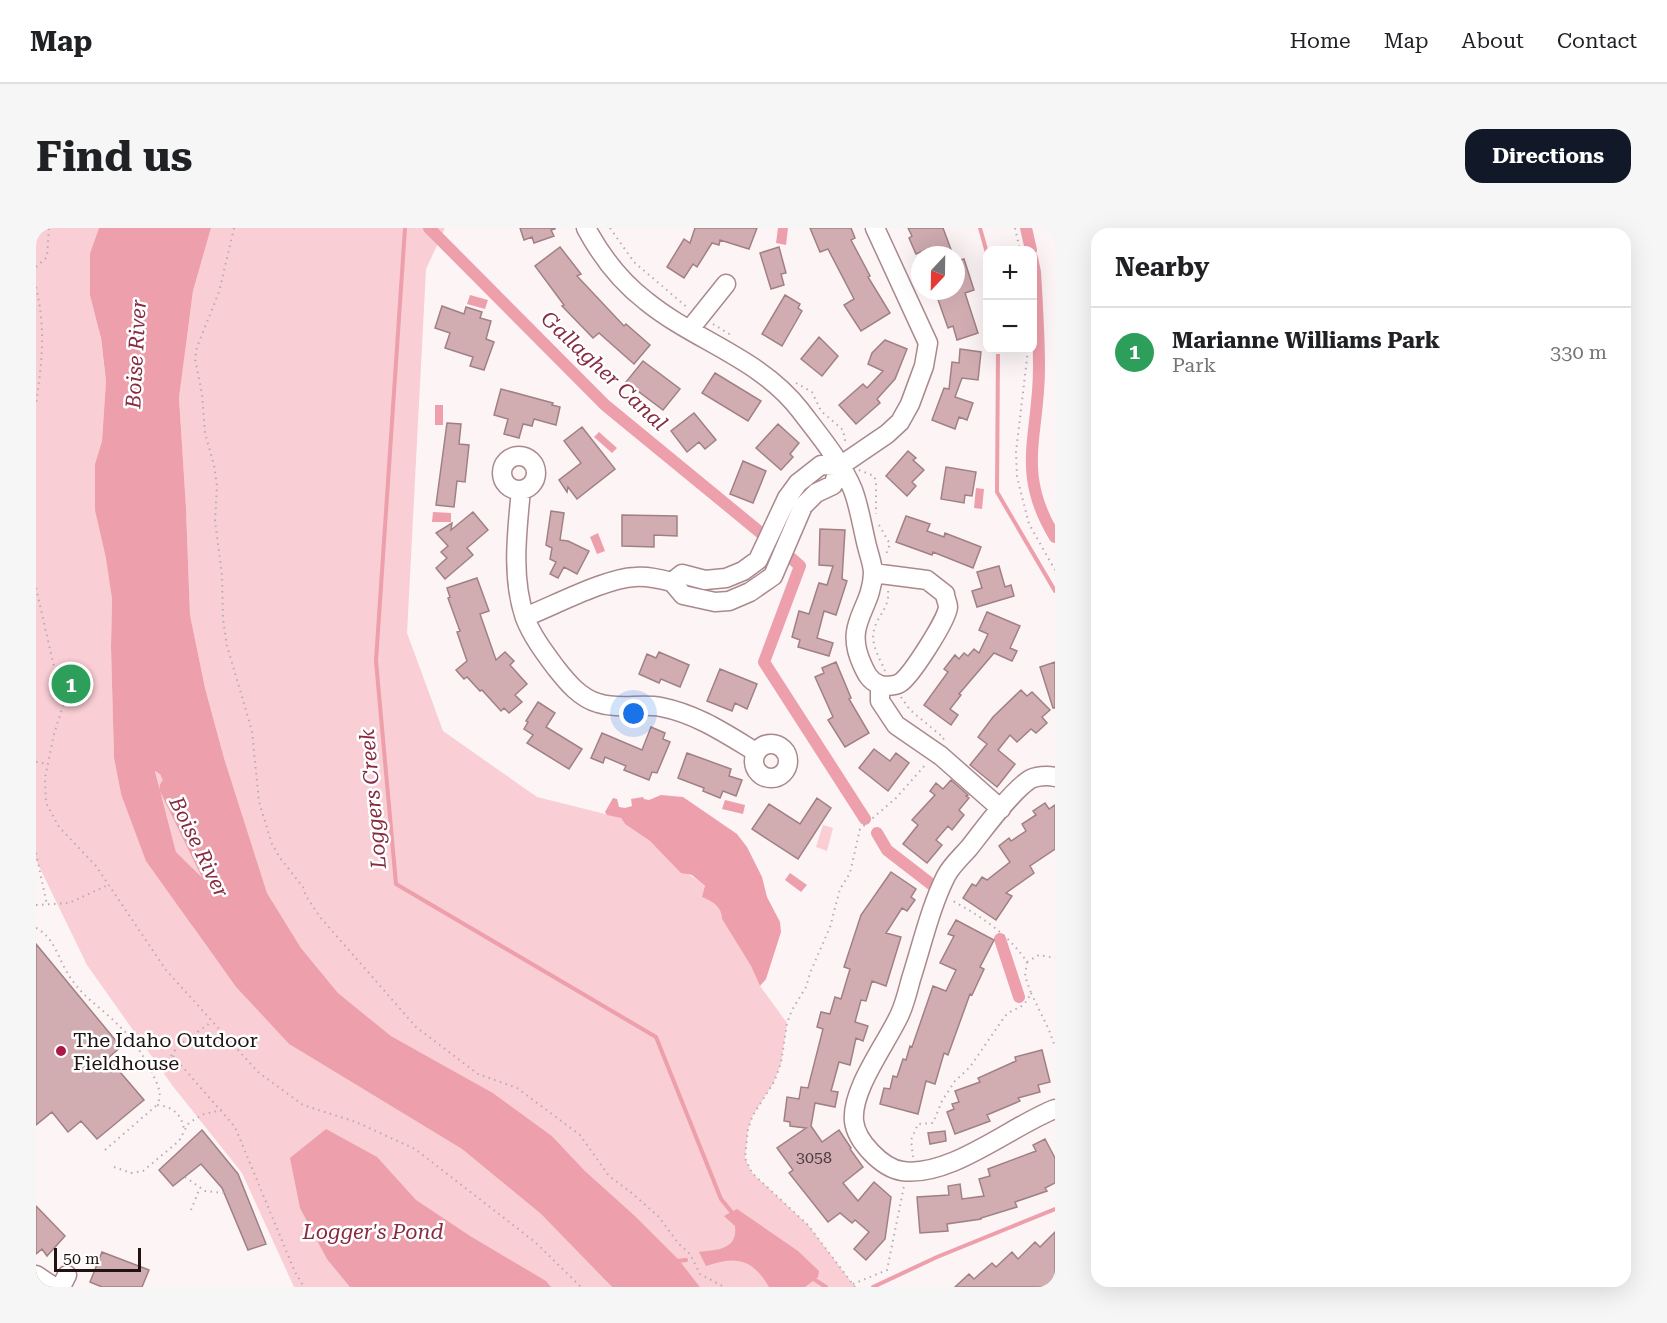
<!DOCTYPE html>
<html lang="en">
<head>
<meta charset="utf-8">
<style>
  body { margin:0; font-family:"Roboto Serif",serif; background:#f6f6f6; color:#202124 }
  .controls { position:absolute; right:18px; top:18px; display:grid; overflow:hidden; border-radius:12px; box-shadow:0 6px 24px #0002 }
  .controls button { width:54px; height:54px; display:grid; place-items:center; padding:0; border:0; border-bottom:2px solid #e0e0e0; background:#fff; color:#202124; font:30px sans-serif }
  .compass { position:absolute; left:875px; top:18px; width:54px; height:54px; border-radius:50%; background:#fff; box-shadow:0 6px 24px #0002; rotate:202deg }
  .scale { position:absolute; left:18px; bottom:15px; width:87px; box-sizing:border-box; padding-left:6px; border:3px solid #1e1213; border-top:0; font-size:16px; line-height:21px; white-space:nowrap; color:#1e1213; -webkit-text-stroke:4px #fff; paint-order:stroke }
  .you { position:absolute; left:598px; top:486px; width:21px; height:21px; margin:-15px; border:4px solid #fff; border-radius:50%; background:#1a73e8; box-shadow:0 0 0 9px #1a73e833 }
  .badge { display:grid; place-items:center; width:39px; height:39px; border-radius:50%; background:#111827; color:#fff; font-size:20px; font-weight:700 }
  .pin { position:absolute; translate:-50% -50%; border:3px solid #fff; box-shadow:0 2px 6px #0006 }
  .list { margin:0; padding:0; list-style:none }
  h2 { display:flex; justify-content:space-between; align-items:center; height:78px; margin:0; padding:0 24px; font-size:26px }
  h2 small { font-size:20px; font-weight:400; color:#757577 }
  .list li { display:grid; grid-template-columns:39px 1fr auto; gap:18px; align-items:center; box-sizing:border-box; height:90px; padding:0 24px; border-top:2px solid #e0e0e0 }
  .list b { display:block; font-size:22px; white-space:nowrap }
  .list p { margin:0; font-size:20px; white-space:nowrap; color:#757577 }
  .list em { font-size:20px; font-style:normal; color:#757577 }
  .map { position:relative; flex:none; width:1019px; height:1059px; overflow:hidden; border-radius:18px }
  header { display:flex; align-items:center; gap:36px; box-sizing:border-box; height:84px; padding:0 30px; background:#fff; border-bottom:2px solid #e0e0e0 }
  header strong { font-size:28px }
  nav { display:flex; gap:33px; margin-inline-start:auto; font-size:21px }
  .intro { display:flex; align-items:center; justify-content:space-between; box-sizing:border-box; height:144px; padding:0 36px }
  h1 { margin:0; font-size:42px }
  .button { padding:15px 27px; border-radius:18px; background:#111827; color:#fff; font-size:21px; font-weight:700 }
  main { display:flex; gap:36px; padding:0 36px }
  aside { flex:1; background:#fff; border-radius:18px; box-shadow:0 6px 24px #0002 }
  .map>svg:first-child { display:block }
  .green { fill:#f9ced4 }
  .water { fill:#ed9fab; fill-rule:evenodd }
  .lines { fill:none; stroke-linecap:round; stroke-linejoin:round }
  .stream { stroke:#ed9fab; stroke-width:4 }
  .canal { stroke:#ed9fab; stroke-width:12 }
  .river { stroke:#ed9fab; stroke-width:21 }
  .building { fill:#d1adb2; stroke:#a18084; stroke-width:1.5 }
  .minor-casing { stroke:#aa898d; stroke-width:21 }
  .path { stroke:#b6adae; stroke-width:2; stroke-dasharray:1.5 4.5; stroke-linecap:butt }
  .minor { stroke:#fff; stroke-width:18 }
  .poi-dot { fill:#ac1949; stroke:#fff; stroke-width:2 }
  .labels { text-anchor:middle; dominant-baseline:central; stroke-width:5; stroke-linejoin:round; paint-order:stroke }
  .number-label { font-size:16px; fill:#4b393b }
  .poi-label { font-size:20px; fill:#1e1213; stroke:#fff; text-anchor:start }
  .water-label { font-size:21px; font-style:italic; fill:#862b41; stroke:#fff }
</style>
</head>
<body>
<header>
<strong>Map</strong>
<nav><a>Home</a><a>Map</a><a>About</a><a>Contact</a></nav>
</header>
<div class="intro"><h1>Find us</h1><a class="button">Directions</a></div>
<main>
<div class="map">
<svg width="1019" height="1059" viewBox="0 0 1019 1059">
  <rect width="100%" height="100%" fill="#fcf4f5"/>
  <path class="green" d="M0,0H63L54,25L70,153L66,213L59,236L76,371L75,419L78,530L85,566L157,699L200,759L253,816L426,921L505,986L576,1059H258L206,945L136,857L51,737L0,632Z
    M175,0H409L390,41L371,405L407,503L501,569L585,590L589,596L614,613L648,645C666,650 684,674 686,691L715,738L724,758L751,795L745,835L738,854L717,887L712,901L709,930L716,945L772,997L819,1059H664L643,1032L599,988L549,943L516,908L457,865L355,808L302,765L265,720L231,665L188,530L169,460L154,387L150,280L143,170L157,63Z
    M119,542L124,546L135,570L160,603L180,637L189,666H183L140,624Z
    M787,597L797,600L791,623L780,619Z"/>
  <path class="water" d="M63,0H175L157,63L143,170L150,280L154,387L169,460L188,530L231,665L265,720L302,765L355,808L457,865L516,908L549,943L599,988L643,1032L664,1059H576L505,986L426,921L253,816L200,759L110,633L85,566L78,530L75,419L76,371L70,330L59,282V236L66,213L70,153L65,110L54,67V25ZM119,543L124,546L135,570L160,603L180,637L189,666H183L140,624Z
    M742,0H752L750,17L740,15Z
    M434,67L452,72L449,81L431,76Z
    M399,177H407V197H399Z
    M563,204L581,220L576,225L558,209Z
    M940,260L948,261L946,281L938,280Z
    M397,284L415,285V294H396Z
    M562,305L569,323L561,326L554,309Z
    M625,567L647,569L701,606L711,619L726,649L731,669L744,694L745,704L730,751L724,758L715,738L686,691C685,678 678,674 666,669L669,658L656,647L645,645L614,613L589,596L585,590L571,587L569,584L577,570L581,571L583,579L589,580L596,578L595,571L607,569L608,571L613,572Z
    M689,572L709,577L707,586L686,581Z
    M754,645L771,657L765,664L749,652Z
    M290,901L341,929L380,972L434,1008L510,1053L515,1059H314L291,1031L264,980L254,930Z
    M701,981L762,1023L783,1043L782,1049L769,1059H733C716,1030 700,1028 670,1038L663,1024C681,1022 702,1022 699,998L688,988Z"/>
  <g class="lines">
    <path class="stream" d="M369,0L340,433L360,656L620,809L685,971L698,987
      M944,0L951,25
      M962,122L961,264L1019,363
      M641,1033L650,1032
      M776,1050L790,1059
      M837,1059L901,1029L1019,981"/>
    <path class="canal" d="M393,0L569,177L725,305
      M990,0L995,22
      M996,30L999,44C1001,76 1003,108 1003,140C1003,208 979,244 1019,309
      M755,330L764,338L728,434L829,591
      M841,605L851,622L895,656
      M964,711L983,769"/>
    <path class="river" d="M134,560L198,691"/>
  </g>
  <path class="building" d="M484,0H519V1L515,2L518,8L498,15L496,9L488,12Z
    M659,0H721L713,21L684,12L683,17L676,15L661,39L657,36L648,50L631,39L648,11L654,15Z
    M774,0H815L819,10L815,12L834,48L832,49L854,85L825,103L808,77L818,71L792,21L784,24Z
    M872,0H907L917,27H891L889,22L880,26L873,10L876,8Z
    M524,19L545,46L541,48L588,98L590,96L614,117L598,136L563,105L557,110L526,78L528,77L499,38Z
    M743,19L750,45L745,46L748,57L735,61L724,25Z
    M928,31L938,62L929,65L942,105L921,112L917,98L912,100L899,63H920V33Z
    M749,67L764,76L762,80L766,83L746,118L726,106Z
    M406,78L428,86L430,79L446,84L444,90L455,93L450,111L458,114L448,142L434,138L437,129L409,120L414,105L399,100Z
    M783,109L802,128L786,148L765,131Z
    M849,112L871,121L859,151L841,171L844,175L820,196L803,177L827,156L831,160L847,143L832,136L836,125Z
    M924,121L945,124L942,152L926,150L919,169L937,175L931,192L923,189L919,201L896,192L908,160L913,161L916,134L923,135Z
    M607,133L644,161L627,182L590,154Z
    M679,145L725,173L712,193L666,165Z
    M465,161L517,175L516,177L524,179L520,197L498,191L496,198L487,196L483,210L468,206L472,191L458,187Z
    M658,185L680,212L669,221L663,214L651,224L635,203Z
    M411,195L425,196L423,216L433,217L429,254L421,253L418,279L400,277Z
    M742,196L763,215L754,226L757,229L745,242L720,220Z
    M546,199L579,241L541,271L532,259L531,264L523,252L545,235L528,213Z
    M872,223L880,230L877,232L888,242L876,254L880,258L871,268L850,248Z
    M707,233L730,243L717,275L694,266Z
    M910,239L940,244L936,268L929,267L928,275L905,271Z
    M515,283L528,285L524,312L532,313L553,323L541,346L528,339L522,350L514,346L520,334L514,331L516,320L510,317Z
    M437,284L452,302L431,320L437,327L409,351L400,340L411,330L405,324L412,318L400,305L416,295L415,302Z
    M586,287L641,288V308L618,307V319L586,318Z
    M870,288L894,296L891,303L908,309L909,305L945,319L937,340L897,324L896,327L860,314Z
    M784,301L809,302L806,351L811,353L800,387L788,383L781,410L797,415L793,428L762,419L764,412L756,409L763,383L773,386L783,355L791,357L797,338L783,337Z
    M963,338L969,359L975,357L978,368L941,379L936,363L946,360L941,344Z
    M441,350L453,383L444,386L460,432L469,424L478,433L474,437L491,456L479,467L486,474L473,485L468,480L465,483L446,462L444,463L431,449L428,451L420,442L431,433L421,404L424,403L412,370L414,369L411,360Z
    M951,384L984,398L974,420L981,423L976,433L958,425L923,466L925,467L914,481L922,487L915,497L888,477L912,444L908,441L919,427L923,431L928,425L932,428L938,421L943,425L952,406L943,402Z
    M623,424L653,437L644,459L625,451L623,455L603,446L611,426L620,430Z
    M800,434L815,470L813,471L833,505L809,519L792,492L797,489L779,449L788,445L786,440Z
    M1019,434V480H1017L1004,439Z
    M684,441L721,456L711,481L699,475L696,483L671,473Z
    M985,462L991,468L996,464L1014,482L1006,489L1011,495L1000,505L995,501L981,514L974,507L962,522L979,536L961,559L934,537L951,516L942,509L957,489Z
    M502,474L519,485L510,499L546,521L533,541L491,515L497,507L488,501L492,494L490,493Z
    M615,499L629,505L627,511L634,514L621,545L616,544L613,552L588,542L590,538L569,529L567,535L555,530L566,505L606,522Z
    M838,521L854,533L860,525L873,535L852,563L823,540Z
    M651,525L695,541L693,548L706,552L700,568L687,563L684,570L667,563L668,560L642,550Z
    M915,552L932,567L930,568L933,570L923,582L928,587L916,602L912,598L900,612L906,617L891,635L867,616L882,597L876,592L899,567L894,563L900,555L907,561Z
    M781,570L795,580L762,631L716,601L733,576L764,596Z
    M1009,575L1013,581L1019,577V621L994,638L998,645L970,665L976,668L960,692L927,670L936,656L940,658L946,649L951,652L974,634L963,618L973,610L975,613L990,603L986,596L1000,587L997,583Z
    M855,644L880,661L875,669L879,672L871,683L866,680L850,705L865,709L850,758L836,753L830,773L825,772L819,794L832,798L827,813L820,810L814,837L803,834L795,863L802,864L799,879L779,875L775,898L786,914L803,902L815,920L814,921L827,939L807,955L822,973L838,954L855,969L849,1011L830,1032L818,1021L833,1004L819,992L816,995L804,985L792,994L753,945L757,942L741,920L770,900L754,898V894L748,893L751,869L763,871L765,859L772,860L787,801L781,799L785,784L794,786L799,769L805,771L814,741L808,739L825,687Z
    M920,692L958,712L944,739L948,741L936,767L934,766L912,827L908,825L899,856L890,853L882,886L844,876L848,860L854,861L857,848L861,849L867,831L870,832L874,818L876,819L897,758L910,763L920,742L904,735L918,708L912,706Z
    M0,716L85,819L72,830L108,872L61,911L45,893L32,904L16,884L0,897Z
    M1006,822L1014,854L1002,857L1004,864L982,870L984,873L951,887L954,893L919,906L911,884L918,881L916,876L923,874L919,863L944,854L942,850L980,833L979,829Z
    M166,902L202,946L230,1016L212,1022L186,960L165,936L137,958L123,942Z
    M909,903L910,913L894,916L892,905Z
    M1009,911L1019,930V955L1009,960L1011,963L979,974L981,979L945,990V991L911,996L912,1003L884,1005L881,969L913,967L912,958L924,956L926,971L948,968L943,951L954,948L952,941L1000,923L997,917Z
    M0,978L29,1008L11,1028L6,1021L0,1026Z
    M1019,1004V1052L1012,1059H919L933,1046L938,1051L956,1035L960,1039L976,1024L982,1031L999,1014L1004,1019Z
    M66,1024L113,1042L106,1059H66L54,1054Z"/>
  <g class="lines">
    <g class="minor-casing">
      <path id="minor" d="M550,0C565,28 584,53 610,73C659,113 724,130 764,182C783,207 805,233 817,262C823,278 826,297 830,314C832,324 837,336 837,345C836,382 807,395 826,436C830,445 833,452 842,456C847,459 859,458 864,455C875,448 911,392 912,379C912,375 909,370 909,366L891,352L837,345
        M654,101L690,56
        M466 245a17 17 0 1 1 34 0a17 17 0 1 1-34 0Z
        M785,237L804,238L797,257L780,265L767,278L737,348L714,364L693,373L679,374L647,367L636,354L646,346L669,352L690,350L707,343L722,332L751,270L762,255Z
        M804,238L851,206L864,194L874,176L888,138L892,115L839,0
        M485,262C481,304 475,349 489,390C496,408 508,424 520,440C531,454 544,470 562,475C583,482 604,475 625,479C661,486 690,506 720,524
        M489,389C517,378 570,350 599,349C612,348 624,351 636,354
        M844,458V473L860,497L905,528L965,581
        M718 533a17 17 0 1 1 34 0a17 17 0 1 1-34 0Z
        M1019,549C1012,547 999,548 993,552C974,565 948,601 933,620C925,629 915,638 910,648C894,680 886,717 875,751C872,762 869,775 864,786C851,815 815,861 818,893C820,913 846,940 866,943C914,950 975,898 1019,881
        M0,1047L18,1059
        M25,1059L31,1047"/>
    </g>
    <path class="path" d="M198,0L183,64L161,119L159,131L166,166L169,205L178,237L181,258L179,293L186,347L187,391L191,418L216,503L223,574L236,616L244,630L267,659L270,668L284,689L380,799L442,846L481,860L544,907L573,948L597,966L623,989L642,1015L654,1026L664,1046L688,1059
      M574,0L598,34L653,81
      M979,0L984,22
      M0,39L11,29L13,0
      M0,59C10,102 6,133 0,176
      M677,96L695,107
      M992,122L980,224L981,249L993,296L1019,342
      M760,155L776,164L785,183L807,202L810,217
      M823,242L838,248L840,253V286
      M843,297L854,316L849,329
      M0,360L27,478L18,506L9,550L10,575L23,599L60,638L130,742L222,844L267,877L320,894L379,921L499,1014L545,1059
      M849,443C844,431 834,415 838,402C842,386 854,380 852,362
      M865,469L874,482L908,510L906,513
      M0,534L11,536
      M0,625L11,677
      M0,677L33,675L72,657
      M0,700C20,710 23,735 36,752C47,768 62,778 76,791C94,807 109,828 119,851C123,860 126,867 121,877C136,878 147,887 148,903
      M991,734L1003,727L1019,730
      M995,765L1013,802L1019,819
      M137,828L199,899L259,1044L268,1059
      M116,841C136,836 131,829 144,817C153,809 165,802 175,794
      M69,922L121,877
      M877,929L875,912L882,896L897,895L906,873L919,853L934,839L969,788C981,777 986,784 995,765L989,748L991,734C972,706 945,688 915,672
      M78,939L95,945L107,943L143,913L152,896L159,891L168,886L186,882
      M149,949L169,963L188,965
      M155,982L163,962
      M817,1056L851,1042L868,958
      M819,1059L772,997L716,945L709,930L712,901L717,887L738,854L745,835L751,795L756,782L770,759L774,745L794,699L804,661L814,645L824,601L860,570L891,535"/>
    <use href="#minor" class="minor"/>
  </g>
  <circle class="poi-dot" cx="25" cy="823" r="6"/>
  <g class="labels">
    <g class="number-label">
      <text x="778" y="929">3058</text>
    </g>
    <g class="poi-label">
      <text x="37" y="812">The Idaho Outdoor<tspan x="37" dy="23">Fieldhouse</tspan></text>
    </g>
    <g class="water-label">
      <text transform="translate(100 126) rotate(-87)">Boise River</text>
      <text transform="translate(568 143) rotate(43)">Gallagher Canal</text>
      <text transform="translate(337 571) rotate(-95)">Loggers Creek</text>
      <text transform="translate(163 619) rotate(64)">Boise River</text>
      <text x="337" y="1004">Logger's Pond</text>
    </g>
  </g>
</svg>
<div class="controls">
<button>+</button>
<button>−</button>
</div>
<svg class="compass" viewBox="-18 -18 36 36"><path d="M0-13l5 13h-10z" fill="#e53935"/><path d="M0 13l5-13h-10z" fill="#757577"/></svg>
<div class="scale">50 m</div>
<div class="you"></div>
<div class="pin badge" style="left:35px;top:456px;background:#2e9e5b">1</div>
</div>
<aside>
<h2>Nearby<small></small></h2>
<ul class="list">
<li><span class="badge" style="background:#2e9e5b">1</span><div><b>Marianne Williams Park</b><p>Park</p></div><em>330 m</em></li>
</ul>
</aside>
</main>
</body>
</html>
